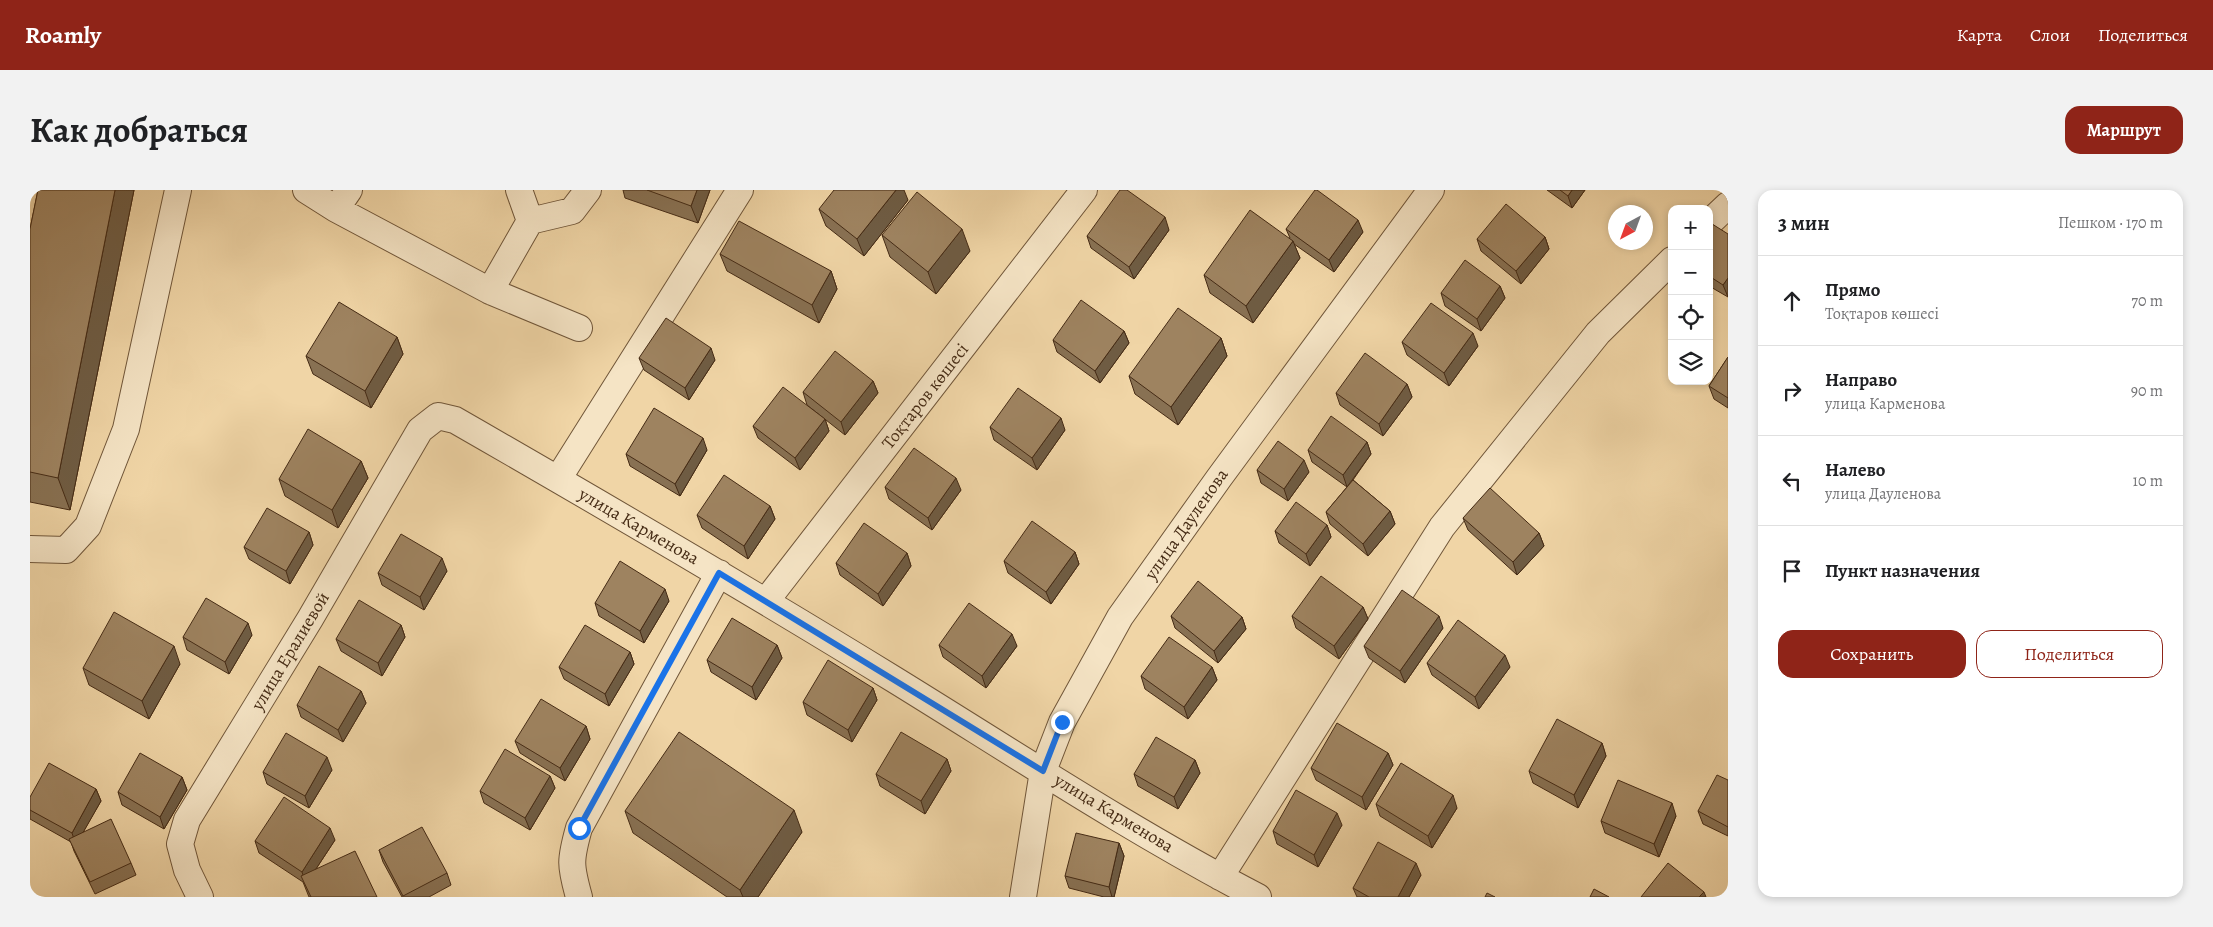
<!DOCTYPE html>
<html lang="ru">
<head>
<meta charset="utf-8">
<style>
  body { margin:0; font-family:Alegreya,serif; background:#f2f2f2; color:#202124 }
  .controls { position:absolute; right:15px; top:15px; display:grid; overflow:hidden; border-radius:10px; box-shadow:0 2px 8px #0003 }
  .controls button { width:45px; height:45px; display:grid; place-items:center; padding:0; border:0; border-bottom:1px solid #e0e0e0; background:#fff; color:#202124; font:25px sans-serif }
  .compass { position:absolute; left:1578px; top:15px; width:45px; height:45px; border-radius:50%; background:#fff; box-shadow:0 2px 8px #0003; rotate:221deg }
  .stop { position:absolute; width:15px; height:15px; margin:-11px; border:4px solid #1a73e8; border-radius:50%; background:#fff }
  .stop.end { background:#1a73e8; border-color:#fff; box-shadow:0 1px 5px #0008 }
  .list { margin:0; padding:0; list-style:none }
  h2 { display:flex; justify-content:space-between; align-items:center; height:65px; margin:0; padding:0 20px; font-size:21px }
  h2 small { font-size:16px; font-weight:400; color:#757577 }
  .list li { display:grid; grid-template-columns:32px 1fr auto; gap:15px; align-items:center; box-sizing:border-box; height:90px; padding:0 20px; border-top:1px solid #e0e0e0 }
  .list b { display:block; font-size:19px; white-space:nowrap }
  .list p { margin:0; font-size:16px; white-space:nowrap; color:#757577 }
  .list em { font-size:16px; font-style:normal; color:#757577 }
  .actions { display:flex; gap:10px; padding:15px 20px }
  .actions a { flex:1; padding:11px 0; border:1px solid #8f2418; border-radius:15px; text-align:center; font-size:18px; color:#8f2418 }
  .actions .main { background:#8f2418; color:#fff }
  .icon { flex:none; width:28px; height:28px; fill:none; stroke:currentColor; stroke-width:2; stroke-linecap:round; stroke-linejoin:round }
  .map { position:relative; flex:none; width:1698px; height:707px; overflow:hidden; border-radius:15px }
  header { display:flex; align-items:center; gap:30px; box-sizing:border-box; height:70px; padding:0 25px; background:#8f2418; color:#fff }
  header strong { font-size:24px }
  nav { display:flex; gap:28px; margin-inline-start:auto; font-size:18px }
  .intro { display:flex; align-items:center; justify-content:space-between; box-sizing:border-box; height:120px; padding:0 30px }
  h1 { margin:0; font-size:35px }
  .button { padding:12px 22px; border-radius:15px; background:#8f2418; color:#fff; font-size:18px; font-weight:700 }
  main { display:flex; gap:30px; padding:0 30px }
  aside { flex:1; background:#fff; border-radius:15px; box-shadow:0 2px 8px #0003 }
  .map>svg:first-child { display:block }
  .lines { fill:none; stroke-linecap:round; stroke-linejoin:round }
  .minor-casing { stroke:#705639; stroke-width:28 }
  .minor { stroke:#f5e4c5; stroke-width:26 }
  .wall { fill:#887153; stroke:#452b15 }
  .shaded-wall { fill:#6f5c43; stroke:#452b15 }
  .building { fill:#9e8360; stroke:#452b15 }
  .route { stroke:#1a73e8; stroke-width:6 }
  .labels { text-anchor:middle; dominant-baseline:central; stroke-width:4; stroke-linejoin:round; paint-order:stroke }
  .street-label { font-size:18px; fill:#452b15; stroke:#f5e4c5 }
</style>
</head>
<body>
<header>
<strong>Roamly</strong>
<nav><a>Карта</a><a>Слои</a><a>Поделиться</a></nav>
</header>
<div class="intro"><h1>Как добраться</h1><a class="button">Маршрут</a></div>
<main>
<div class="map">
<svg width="1698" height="707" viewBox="0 0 1698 707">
  <rect width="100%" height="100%" fill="#f0d5a6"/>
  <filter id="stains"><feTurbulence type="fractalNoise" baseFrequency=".004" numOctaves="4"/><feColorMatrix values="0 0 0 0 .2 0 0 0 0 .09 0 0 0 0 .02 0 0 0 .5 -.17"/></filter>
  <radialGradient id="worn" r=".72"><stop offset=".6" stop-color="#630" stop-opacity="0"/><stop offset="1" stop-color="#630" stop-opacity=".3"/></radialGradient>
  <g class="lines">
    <g class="minor-casing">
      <path id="minor" d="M276,0L306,19L460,101L549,138
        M489,0L500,31
        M306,19L319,0
        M1679,33L1698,15
        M460,101L500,31L542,21L558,0
        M528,289L710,0
        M0,359L36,360L58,336L96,239L148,0
        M736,411L1054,0
        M1190,687L1412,337L1568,143L1642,70
        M170,707L157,680L150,654L157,630L280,429L390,240L408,226L425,230C573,315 720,401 865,490C985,564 1103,642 1228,707
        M549,707C540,675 540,670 549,638L689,383
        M993,707L1013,581L1032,532L1090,427L1189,288L1401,0"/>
    </g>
    <use href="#minor" class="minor"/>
  </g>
  <path class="wall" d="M8,0H104L40,320L0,312V39Z
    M593,0H680L668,33L595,8Z
    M1517,0H1555L1542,18Z
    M878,10L834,66L796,36L789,19Z
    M1679,32L1698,107L1679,96Z
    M1256,39L1333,42L1304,82L1264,54L1270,68L1223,133L1180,103L1174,85L1260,48Z
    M1139,40L1104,89L1061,58L1057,46Z
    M852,45L940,61L906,104L860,67Z
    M1515,47L1519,59L1491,94L1451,61L1447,49Z
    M690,64L801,81L807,99L789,133L697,81Z
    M1470,96L1475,108L1451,141L1415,116L1411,103Z
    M1094,141L1099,153L1070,193L1027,162L1023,150Z
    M367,147L373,164L341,218L283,184L276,166Z
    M1191,148L1197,166L1148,235L1105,204L1099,186Z
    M1372,152L1448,156L1419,196L1377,165Z
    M1698,167V218L1684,209L1679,196Z
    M609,168L685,170L659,210L614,180Z
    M843,191L848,203L815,245L777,215L773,202Z
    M1377,194L1382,207L1353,246L1310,215L1306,203Z
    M795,229L799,241L770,280L728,248L723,236Z
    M960,237L1035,240L1007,280L964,250Z
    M1337,252L1341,264L1323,290L1360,321L1365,334L1338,366L1300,334L1296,322L1317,297L1282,272L1278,260Z
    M677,260L650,306L600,276L596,264Z
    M331,271L338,288L308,338L255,306L249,289Z
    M1227,280L1279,282L1258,311L1231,293Z
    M855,297L931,300L902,340L859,309Z
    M740,316L745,329L718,369L672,338L667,325Z
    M1433,328L1509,343L1514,356L1487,385L1438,340Z
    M1297,335L1301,347L1280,376L1249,353L1245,341Z
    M279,342L283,355L260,394L219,369L214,357Z
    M1045,362L1049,374L1021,414L978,383L974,371Z
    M877,363L881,376L853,416L810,385L806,373Z
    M417,381L394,420L352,395L348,383Z
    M639,411L614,453L569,426L565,413Z
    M1333,417L1338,429L1309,469L1266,438L1262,426Z
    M1141,426L1212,427L1216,439L1188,473L1145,438Z
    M371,435L375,447L352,486L311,461L306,449Z
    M1413,438L1375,493L1339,468L1334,456Z
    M222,445L199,484L157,460L153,447Z
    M747,455L752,468L726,510L681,482L677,470Z
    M909,455L987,456L956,498L913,467Z
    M600,462L604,474L579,516L534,489L529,477Z
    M1397,473L1480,477L1449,519L1402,485Z
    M150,474L119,529L59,495L53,478Z
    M1182,477L1187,490L1158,529L1115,499L1111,486Z
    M843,498L847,510L822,552L777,525L773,512Z
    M331,501L336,513L313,552L271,527L267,515Z
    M556,536L560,549L535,591L490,563L485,551Z
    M1572,553L1576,566L1548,618L1503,593L1499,581Z
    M1358,563L1363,575L1336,620L1286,590L1281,578Z
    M917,569L921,581L895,624L850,596L846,584Z
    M1165,570L1170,583L1148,619L1108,596L1104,584Z
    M302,580L279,618L237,594L233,582Z
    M520,586L525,598L500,640L454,613L450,601Z
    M152,587L157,600L134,639L92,615L88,602Z
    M1698,590V646L1673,634L1668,621Z
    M66,599L71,611L53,642L101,673L106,685L65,704L44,661L41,652L0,629V607Z
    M1346,614L1427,618L1402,658L1350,626Z
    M595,621L772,642L728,707H697L603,643Z
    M1646,626L1629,667L1575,643L1571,631Z
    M1312,635L1288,677L1247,654L1243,641Z
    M305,650L286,679L347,707H279L273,692L229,663L225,651Z
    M1089,653L1094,666L1084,707H1074L1039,698L1035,686Z
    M349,660L417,683L421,695L399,707H372L353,672Z
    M1391,685L1379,707H1327L1323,698Z"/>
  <path class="shaded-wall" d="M85,0H104L40,320L28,288Z
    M667,0H680L668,33L661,16Z
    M866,0H874L878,10L834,66L827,49Z
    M1542,0H1555L1542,18L1538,6Z
    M1135,27L1139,40L1104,89L1099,77Z
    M1328,30L1333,42L1304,82L1299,70Z
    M932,39L940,61L906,104L898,82Z
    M1515,47L1519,59L1491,94L1486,81Z
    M1263,51L1270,68L1223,133L1216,116Z
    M801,81L807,99L789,133L782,115Z
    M1698,88V107L1693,95Z
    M1470,96L1475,108L1451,141L1447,129Z
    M1094,141L1099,153L1070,193L1065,181Z
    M1443,143L1448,156L1419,196L1414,183Z
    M367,147L373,164L341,218L335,201Z
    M1191,148L1197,166L1148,235L1141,217Z
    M681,158L685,170L659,210L655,198Z
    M843,191L848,203L815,245L811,232Z
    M1377,194L1382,207L1353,246L1349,234Z
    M1031,228L1035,240L1007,280L1002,268Z
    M795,229L799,241L770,280L765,268Z
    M673,248L677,260L650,306L645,294Z
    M1337,252L1341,264L1317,297L1313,285Z
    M1274,270L1279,282L1258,311L1254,299Z
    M331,271L338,288L308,338L302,320Z
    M926,288L931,300L902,340L898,328Z
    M740,316L745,329L718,369L714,356Z
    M1360,321L1365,334L1338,366L1333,354Z
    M1297,335L1301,347L1280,376L1276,364Z
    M279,342L283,355L260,394L256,381Z
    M1509,343L1514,356L1487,385L1483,372Z
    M1045,362L1049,374L1021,414L1016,402Z
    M877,363L881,376L853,416L848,404Z
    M412,368L417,381L394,420L390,407Z
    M635,399L639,411L614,453L610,441Z
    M1333,417L1338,429L1309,469L1304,456Z
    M1409,426L1413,438L1375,493L1370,481Z
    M1212,427L1216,439L1188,473L1184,461Z
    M218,433L222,445L199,484L195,472Z
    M371,435L375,447L352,486L348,473Z
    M982,444L987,456L956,498L952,486Z
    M747,455L752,468L726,510L722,497Z
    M144,456L150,474L119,529L112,511Z
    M600,462L604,474L579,516L575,504Z
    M1475,465L1480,477L1449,519L1445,507Z
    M1182,477L1187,490L1158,529L1154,517Z
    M843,498L847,510L822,552L818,540Z
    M331,501L336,513L313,552L308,540Z
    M556,536L560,549L535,591L530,578Z
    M1572,553L1576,566L1548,618L1544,605Z
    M1358,563L1363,575L1336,620L1332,607Z
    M297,567L302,580L279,618L275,606Z
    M917,569L921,581L895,624L891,611Z
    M1165,570L1170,583L1148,619L1144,607Z
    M520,586L525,598L500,640L495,628Z
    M152,587L157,600L134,639L130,627Z
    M66,599L71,611L46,655L42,643Z
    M1423,605L1427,618L1402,658L1398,646Z
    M1642,613L1646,626L1629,667L1624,654Z
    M764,620L772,642L728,707H713L710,700Z
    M1307,623L1312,635L1288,677L1284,665Z
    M300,638L305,650L276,694L272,682Z
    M1089,653L1094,666L1084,707H1082L1079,697Z
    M1386,673L1391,685L1379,707H1368Z
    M1674,702L1676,707H1669Z"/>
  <path class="building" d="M8,0H85L28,288L0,282V39Z
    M617,0H667L661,16Z
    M804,0H866L827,49L789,19Z
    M1090,0H1097L1135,27L1099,77L1057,46Z
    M1285,0H1287L1328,30L1299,70L1256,39Z
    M1530,0H1542L1538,6Z
    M887,2L932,39L898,82L852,45Z
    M1476,14L1515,47L1486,81L1447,49Z
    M1220,20L1263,51L1216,116L1174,85Z
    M709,31L801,81L782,115L690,64Z
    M1679,32L1698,44V88L1693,95L1679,86Z
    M1435,70L1470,96L1447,129L1411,103Z
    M1051,110L1094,141L1065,181L1023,150Z
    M309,112L367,147L335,201L276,166Z
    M1401,113L1443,143L1414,183L1372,152Z
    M1148,118L1191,148L1141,217L1099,186Z
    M636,128L681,158L655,198L609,168Z
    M805,161L843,191L811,232L773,202Z
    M1335,163L1377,194L1349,234L1306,203Z
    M1698,167V208L1679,196Z
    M753,197L795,229L765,268L723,236Z
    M988,198L1031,228L1002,268L960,237Z
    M624,218L673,248L645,294L596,264Z
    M1301,226L1337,252L1313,285L1278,260Z
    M278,239L331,271L302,320L249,289Z
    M1248,251L1274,270L1254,299L1227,280Z
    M884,258L926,288L898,328L855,297Z
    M694,285L740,316L714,356L667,325Z
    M1323,290L1360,321L1333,354L1296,322Z
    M1460,298L1509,343L1483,372L1433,328Z
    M1266,312L1297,335L1276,364L1245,341Z
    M237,318L279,342L256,381L214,357Z
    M1002,331L1045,362L1016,402L974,371Z
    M834,333L877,363L848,404L806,373Z
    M371,344L412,368L390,407L348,383Z
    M590,371L635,399L610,441L565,413Z
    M1291,386L1333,417L1304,456L1262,426Z
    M1168,391L1212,427L1184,461L1141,426Z
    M1372,400L1409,426L1370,481L1334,456Z
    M176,408L218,433L195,472L153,447Z
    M329,410L371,435L348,473L306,449Z
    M939,413L982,444L952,486L909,455Z
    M84,422L144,456L112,511L53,478Z
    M702,428L747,455L722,497L677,470Z
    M1428,430L1475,465L1445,507L1397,473Z
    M555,435L600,462L575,504L529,477Z
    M1139,447L1182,477L1154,517L1111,486Z
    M798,470L843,498L818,540L773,512Z
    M289,476L331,501L308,540L267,515Z
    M511,509L556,536L530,578L485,551Z
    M1527,529L1572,553L1544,605L1499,581Z
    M1307,533L1358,563L1332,607L1281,578Z
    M649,542L764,620L710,700L595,621Z
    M871,542L917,569L891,611L846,584Z
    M256,543L297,567L275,606L233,582Z
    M1126,547L1165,570L1144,607L1104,584Z
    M475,559L520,586L495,628L450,601Z
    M110,563L152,587L130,627L88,602Z
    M19,573L66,599L42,643L0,620V607Z
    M1371,573L1423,605L1398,646L1346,614Z
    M1687,585L1698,590V637L1668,621Z
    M1588,590L1642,613L1624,654L1571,631Z
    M1266,600L1307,623L1284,665L1243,641Z
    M254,607L300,638L272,682L225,651Z
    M81,629L101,673L60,692L39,649Z
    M392,637L417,683L373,706L349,660Z
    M1046,643L1089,653L1079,697L1035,686Z
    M1348,652L1386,673L1368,707H1339L1323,698Z
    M325,661L347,707H281L271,686Z
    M1638,673L1674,702L1669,707H1611Z
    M1564,699L1579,707H1560Z
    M1457,703L1465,707H1455Z"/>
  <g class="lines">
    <path class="route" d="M549,638L689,383L1013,581L1032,532"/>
  </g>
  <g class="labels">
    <g class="street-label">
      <text transform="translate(895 206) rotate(-52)">Тоқтаров көшесі</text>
      <text transform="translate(1156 334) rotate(-55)">улица Дауленова</text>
      <text transform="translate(609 336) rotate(30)">улица Карменова</text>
      <text transform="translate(260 461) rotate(-59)">улица Ералиевой</text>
      <text transform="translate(1084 623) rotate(31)">улица Карменова</text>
    </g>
  </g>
  <rect width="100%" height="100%" filter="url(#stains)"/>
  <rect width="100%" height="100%" fill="url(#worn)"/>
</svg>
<div class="controls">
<button>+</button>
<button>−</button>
<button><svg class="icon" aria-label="locate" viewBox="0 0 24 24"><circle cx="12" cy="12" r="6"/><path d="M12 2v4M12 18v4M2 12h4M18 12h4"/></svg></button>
<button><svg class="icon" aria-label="layers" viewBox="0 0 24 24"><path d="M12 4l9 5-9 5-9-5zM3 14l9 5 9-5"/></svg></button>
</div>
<svg class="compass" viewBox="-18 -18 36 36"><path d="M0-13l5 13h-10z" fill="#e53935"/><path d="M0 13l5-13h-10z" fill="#757577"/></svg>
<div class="stop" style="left:549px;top:638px"></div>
<div class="stop end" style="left:1032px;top:532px"></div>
</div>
<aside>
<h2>3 мин<small>Пешком · 170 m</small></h2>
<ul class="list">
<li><svg class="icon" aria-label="ahead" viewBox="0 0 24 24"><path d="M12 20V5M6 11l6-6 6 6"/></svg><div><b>Прямо</b><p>Тоқтаров көшесі</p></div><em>70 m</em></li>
<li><svg class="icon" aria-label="right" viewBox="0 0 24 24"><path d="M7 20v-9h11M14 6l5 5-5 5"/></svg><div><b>Направо</b><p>улица Карменова</p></div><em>90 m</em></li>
<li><svg class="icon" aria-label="left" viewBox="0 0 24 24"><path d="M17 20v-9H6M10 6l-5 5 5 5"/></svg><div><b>Налево</b><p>улица Дауленова</p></div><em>10 m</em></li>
<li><svg class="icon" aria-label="arrive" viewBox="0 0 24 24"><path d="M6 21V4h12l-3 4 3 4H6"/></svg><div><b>Пункт назначения</b></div></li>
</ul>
<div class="actions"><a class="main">Сохранить</a><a>Поделиться</a></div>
</aside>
</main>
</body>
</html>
